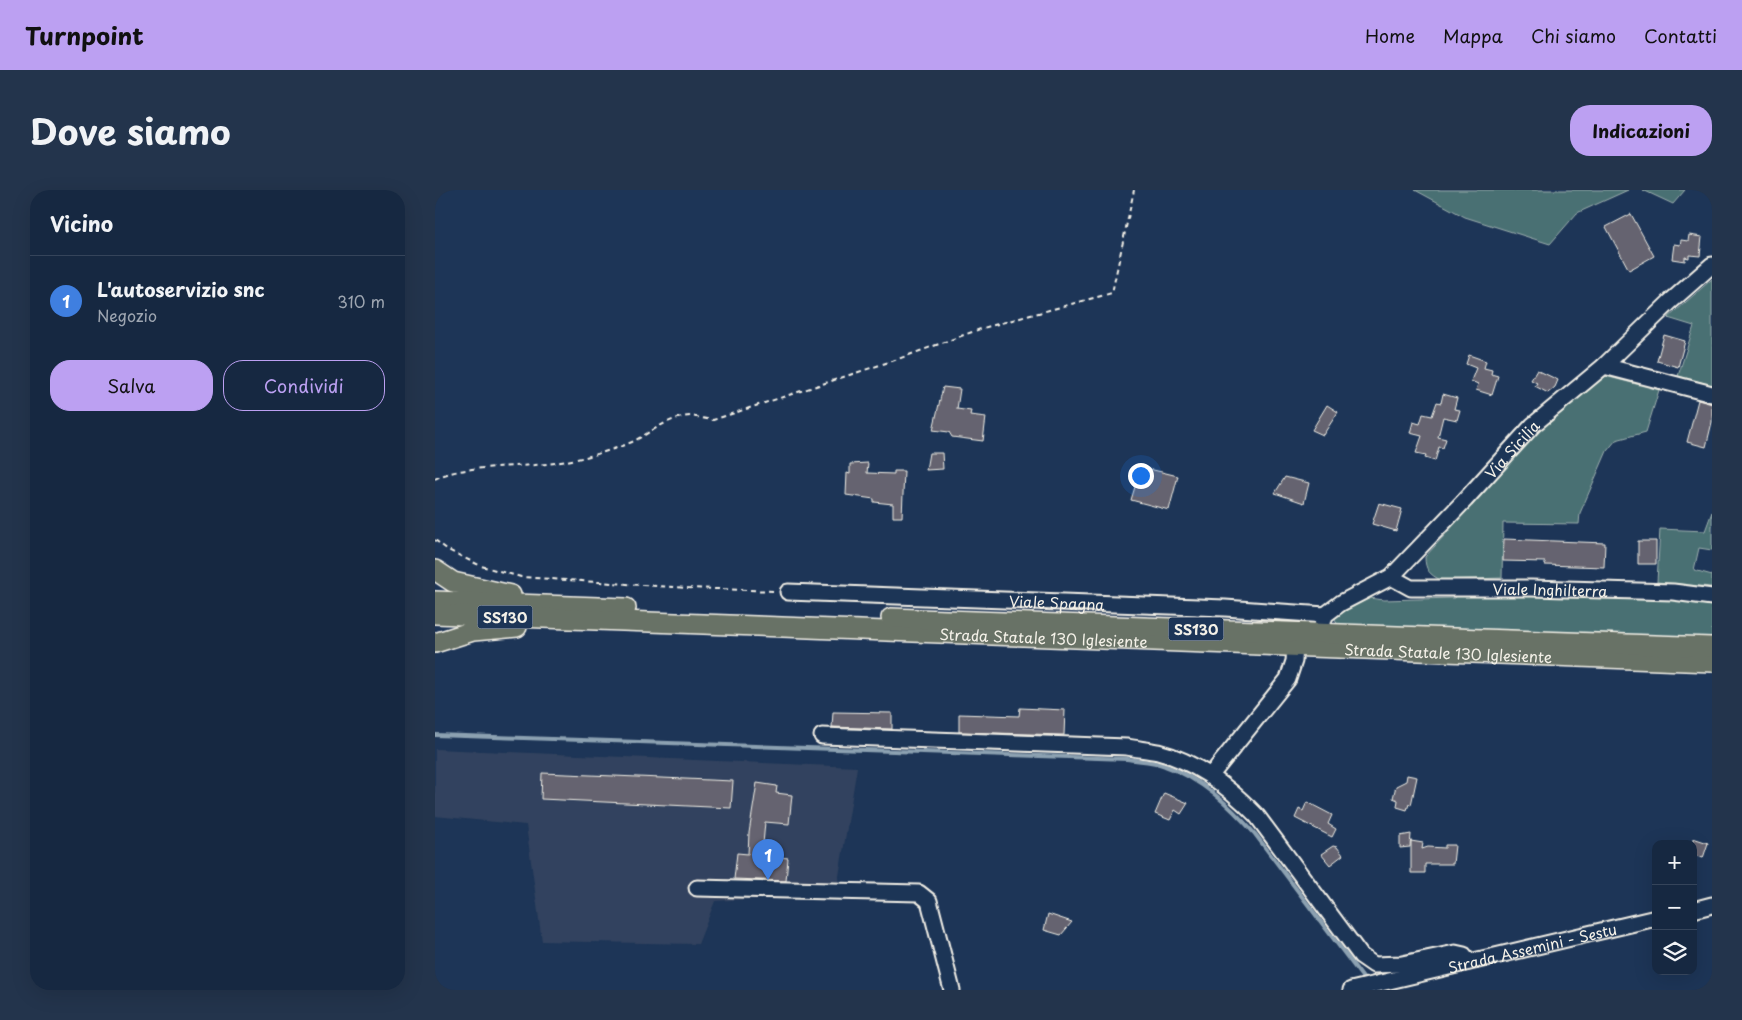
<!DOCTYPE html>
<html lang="it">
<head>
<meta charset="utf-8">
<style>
  body { margin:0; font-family:"Playpen Sans",sans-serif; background:#23344c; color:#f1f3f6 }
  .controls { position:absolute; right:15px; bottom:15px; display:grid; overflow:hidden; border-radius:10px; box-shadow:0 5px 20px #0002 }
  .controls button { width:45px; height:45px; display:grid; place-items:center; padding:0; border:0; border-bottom:1px solid #35445a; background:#162841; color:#f1f3f6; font:25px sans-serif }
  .you { position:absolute; left:705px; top:285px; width:18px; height:18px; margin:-12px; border:4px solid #fff; border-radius:50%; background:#1a73e8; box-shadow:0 0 0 8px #1a73e833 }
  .badge { display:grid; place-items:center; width:32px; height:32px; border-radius:50%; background:#bca0f2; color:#fff; font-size:16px; font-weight:700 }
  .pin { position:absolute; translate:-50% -41px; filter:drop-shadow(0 1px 2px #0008) }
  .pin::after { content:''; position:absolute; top:26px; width:18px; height:15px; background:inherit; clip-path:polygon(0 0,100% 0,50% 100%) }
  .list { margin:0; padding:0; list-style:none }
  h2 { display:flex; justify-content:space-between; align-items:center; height:65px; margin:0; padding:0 20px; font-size:21px }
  h2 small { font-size:16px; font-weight:400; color:#9ea6b1 }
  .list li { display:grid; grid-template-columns:32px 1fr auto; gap:15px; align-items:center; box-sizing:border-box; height:90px; padding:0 20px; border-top:1px solid #35445a }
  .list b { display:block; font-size:19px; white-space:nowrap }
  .list p { margin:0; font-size:16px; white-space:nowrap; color:#9ea6b1 }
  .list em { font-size:16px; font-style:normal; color:#9ea6b1 }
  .actions { display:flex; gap:10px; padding:15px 20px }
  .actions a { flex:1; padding:11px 0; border:1px solid #bca0f2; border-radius:20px; text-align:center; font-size:18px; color:#bca0f2 }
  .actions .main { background:#bca0f2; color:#111 }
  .icon { flex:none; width:28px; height:28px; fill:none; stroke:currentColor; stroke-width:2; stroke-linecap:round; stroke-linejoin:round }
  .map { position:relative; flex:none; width:1277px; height:800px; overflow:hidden; border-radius:20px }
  header { display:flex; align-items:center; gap:30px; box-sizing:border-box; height:70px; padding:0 25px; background:#bca0f2; color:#111 }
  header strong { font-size:24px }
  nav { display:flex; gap:28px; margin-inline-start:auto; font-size:18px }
  .intro { display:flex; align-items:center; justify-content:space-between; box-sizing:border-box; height:120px; padding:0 30px }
  h1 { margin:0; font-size:35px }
  .button { padding:12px 22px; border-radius:20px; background:#bca0f2; color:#111; font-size:18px; font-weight:700 }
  main { display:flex; gap:30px; padding:0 30px }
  aside { flex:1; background:#162841; border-radius:20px; box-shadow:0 5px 20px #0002 }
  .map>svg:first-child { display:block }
  .built { fill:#33435e }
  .green { fill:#486f73; stroke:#9eb0ae }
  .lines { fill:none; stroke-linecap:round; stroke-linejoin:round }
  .stream { stroke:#8ca1b1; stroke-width:4 }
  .building { fill:#65646f; stroke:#f4f1e8 }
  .minor-casing { stroke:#f4f1e8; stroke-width:19 }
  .major-casing { stroke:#f4f1e8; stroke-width:22 }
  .path { stroke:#f4f1e8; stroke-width:2; stroke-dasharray:5 4; stroke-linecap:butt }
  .minor { stroke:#1d3557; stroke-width:15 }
  .major { stroke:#687266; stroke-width:19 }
  .labels { text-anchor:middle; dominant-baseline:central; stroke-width:4; stroke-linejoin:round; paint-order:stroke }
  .shield { fill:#1d3557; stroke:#b4b9bc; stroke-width:1 }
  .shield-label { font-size:14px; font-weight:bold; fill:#f4f1e8 }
  .street-label { font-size:15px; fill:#f4f1e8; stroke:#1d3557 }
</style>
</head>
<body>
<header>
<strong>Turnpoint</strong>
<nav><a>Home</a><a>Mappa</a><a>Chi siamo</a><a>Contatti</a></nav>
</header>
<div class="intro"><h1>Dove siamo</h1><a class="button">Indicazioni</a></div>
<main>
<aside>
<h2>Vicino<small></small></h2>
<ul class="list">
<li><span class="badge" style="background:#3f7fe0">1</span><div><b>L'autoservizio snc</b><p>Negozio</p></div><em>310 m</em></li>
</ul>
<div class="actions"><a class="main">Salva</a><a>Condividi</a></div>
</aside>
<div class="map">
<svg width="1277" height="800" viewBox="0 0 1277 800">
  <rect width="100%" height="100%" fill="#1d3557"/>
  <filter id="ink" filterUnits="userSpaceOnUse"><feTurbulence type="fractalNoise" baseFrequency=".02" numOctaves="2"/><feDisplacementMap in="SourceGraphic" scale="10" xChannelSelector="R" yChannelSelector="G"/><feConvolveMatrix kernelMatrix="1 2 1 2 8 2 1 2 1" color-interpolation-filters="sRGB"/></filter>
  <g filter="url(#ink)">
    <path class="built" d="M0,559L422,577L401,704L280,711L263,754L107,751L91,635L0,626Z"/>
    <path class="green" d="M980,0H1193L1142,23L1115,54L1030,27Z
      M1208,0H1250L1238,14Z
      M1277,89V195L1243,186L1259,136L1233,128Z
      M1170,186L1224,200L1211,242L1181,250L1172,261L1145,323L1144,334L1068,333L1067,388L1006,390C995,385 990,380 990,367L1106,239Z
      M1277,322V360L1264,358L1259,380L1277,385V397L1222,392L1225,339L1270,341Z
      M1091,403L1171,405L1277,412V451L906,439C901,434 900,430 900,423L927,407L949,410L1019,408L1021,406Z"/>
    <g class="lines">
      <path class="stream" d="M0,545L692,569C704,571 719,571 730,576C766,588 795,616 820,644L931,792"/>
    </g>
    <path class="building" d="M1196,24L1219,66L1194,80L1171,37Z
      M1254,45L1267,47L1265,66L1254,65V68L1250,67V71L1237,69L1239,54L1245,55L1246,50L1253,51Z
      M1229,145L1250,151L1243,177L1222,171Z
      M1034,165L1051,171L1049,178L1057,180L1056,184L1063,186L1057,205L1041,200L1043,194L1036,191L1041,178L1031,174Z
      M1102,180L1123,190L1120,197L1113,203L1100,196L1102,193L1096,190Z
      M508,197L525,199L522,219L536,221L535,225L551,227L548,251L517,247L514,242L498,240Z
      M1008,204L1022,208L1019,219L1025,220L1022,230L1008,227L1003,247L1011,249L1008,258L1004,257L1000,271L990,268L991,265L981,263L987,246L975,243L978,232L985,234L988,224L997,226L1002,212L1006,213Z
      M1263,210L1277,214V232L1271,257L1252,252Z
      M892,215L903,222L888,245L877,240Z
      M494,263H507L508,279L491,280Z
      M433,273L432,283L459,284V281H469L467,327H458V314L439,312V309L411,305L412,283L415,284V274Z
      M706,277L743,286L734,320L696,310Z
      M850,287L874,293L869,313L840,303Z
      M944,313L967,319L961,341L937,334Z
      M1069,349L1170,353L1169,377L1110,375V372L1068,371Z
      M1203,351H1221V374H1203Z
      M585,518L630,520L629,545L524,542V524L584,526Z
      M398,522L457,523V539L397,537Z
      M107,583L298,591L296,618L106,609Z
      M972,585L982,587L976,615L974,614L972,620L962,617L963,610L958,608L961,596L971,591Z
      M322,593L342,596L341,603L357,605L354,634L330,632L327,665L353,668L351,691L299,689L302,663L313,664L314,643Z
      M729,603L753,613L746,624L740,620L735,630L720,624Z
      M872,612L897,625L893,634L901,639L897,647L860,628L864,619L868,621Z
      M976,644L975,657L965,658V646Z
      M1258,648L1273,653L1268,668L1258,665Z
      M976,651L988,653L987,659L993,657L1010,658V655H1020L1018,674H990V683H976Z
      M898,656L902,657L908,665L895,675L886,664Z
      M613,724L637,732L626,745L609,740Z"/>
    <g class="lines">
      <g class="minor-casing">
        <g id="minor">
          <path d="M1169,176L1277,204"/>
          <path id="s1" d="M956,387L976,398H1096L1238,402L1277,407"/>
          <path id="s2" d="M353,402L790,418L890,425"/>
          <path id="s3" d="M885,444L890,425L906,413L956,387L1030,310L1098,235L1169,176L1235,112L1277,75"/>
          <path d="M387,546L692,557C703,559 713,560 723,562C763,572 795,598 822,626L926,766L939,775L967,774L1020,763L1029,765L1033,772"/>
          <path d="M776,585L853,489L859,471L860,456"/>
          <path d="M262,698L484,703L494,711L517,800"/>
          <path d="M1258,720L1277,715"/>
          <path id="s4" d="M916,800L1221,728"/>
        </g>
      </g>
      <g class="major-casing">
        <g id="major">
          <path d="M0,380L18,392L76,405"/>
          <path d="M0,411L191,418"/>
          <path id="s5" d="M0,424L1277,472"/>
          <path d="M456,428L1277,457"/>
          <path d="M0,453L38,441L82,437"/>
        </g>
      </g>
      <path class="path" d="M0,289C27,274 87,278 120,273C146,269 173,262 197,252C215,243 235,226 256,226C263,227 271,229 278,230L463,169L548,138L677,103L699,0
        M0,350L13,360L46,376L86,387L253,398L341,401"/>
      <use href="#minor" class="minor"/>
      <use href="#major" class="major"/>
    </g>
  </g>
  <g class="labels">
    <g class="shield">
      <rect x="42.5" y="415.5" width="55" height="23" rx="4"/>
      <rect x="733.5" y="427.5" width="55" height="23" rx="4"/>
    </g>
    <g class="shield-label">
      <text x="70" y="427">SS130</text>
      <text x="761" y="439">SS130</text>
    </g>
    <g class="street-label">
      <text stroke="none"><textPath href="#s3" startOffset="272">Via Sicilia</textPath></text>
      <text stroke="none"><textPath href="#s1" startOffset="162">Viale Inghilterra</textPath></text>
      <text stroke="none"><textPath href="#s2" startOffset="269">Viale Spagna</textPath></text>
      <text stroke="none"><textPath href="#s5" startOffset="609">Strada Statale 130 Iglesiente</textPath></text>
      <text stroke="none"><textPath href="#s5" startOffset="1014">Strada Statale 130 Iglesiente</textPath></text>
      <text stroke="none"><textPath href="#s4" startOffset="186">Strada Assemini - Sestu</textPath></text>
    </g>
  </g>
</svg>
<div class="controls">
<button>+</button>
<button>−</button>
<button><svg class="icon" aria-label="layers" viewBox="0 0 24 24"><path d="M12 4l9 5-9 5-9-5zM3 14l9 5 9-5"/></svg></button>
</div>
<div class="you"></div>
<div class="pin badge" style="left:333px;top:690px;background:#3f7fe0">1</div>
</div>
</main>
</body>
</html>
